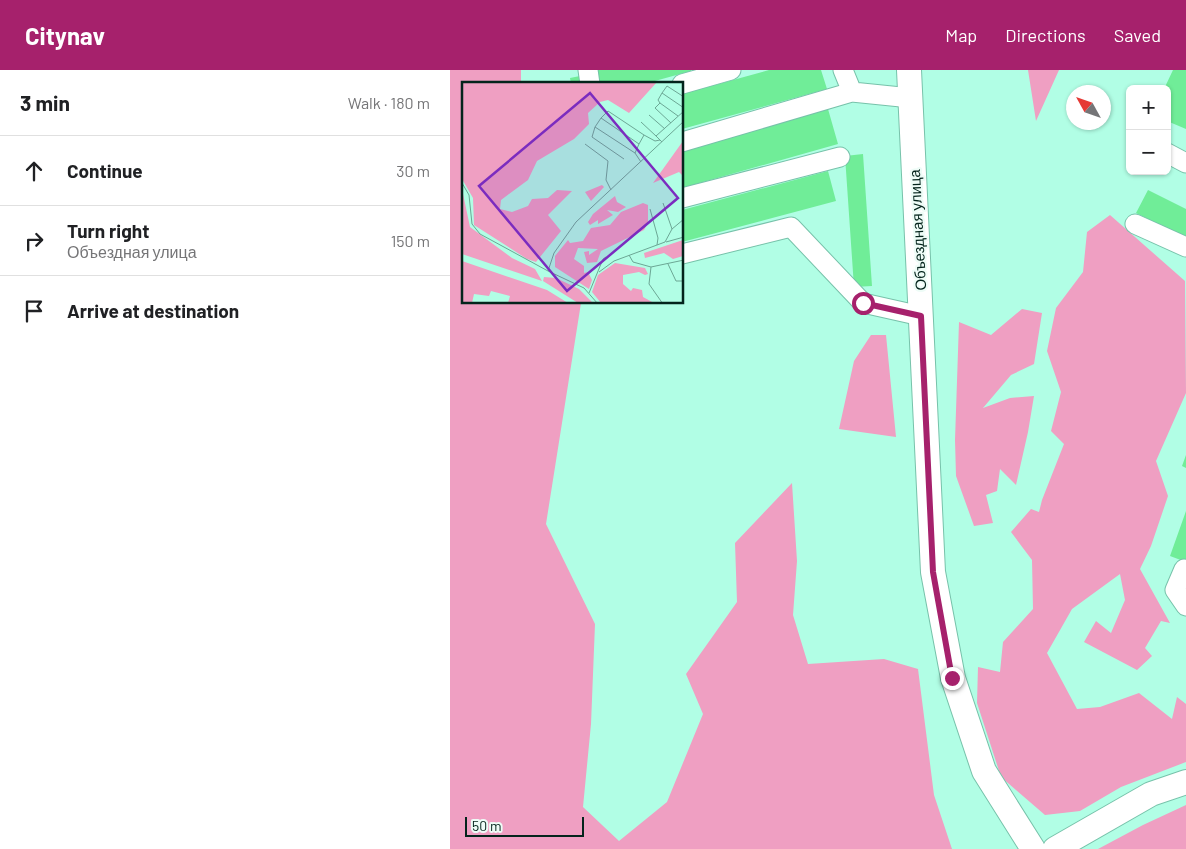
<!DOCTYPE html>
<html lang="en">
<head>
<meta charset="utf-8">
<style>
  body { margin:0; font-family:Barlow,sans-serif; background:#f2f2f2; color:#202124 }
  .controls { position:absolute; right:15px; top:15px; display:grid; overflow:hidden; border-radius:8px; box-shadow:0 1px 4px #0004 }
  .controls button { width:45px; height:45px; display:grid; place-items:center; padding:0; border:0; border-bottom:1px solid #e0e0e0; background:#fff; color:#202124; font:25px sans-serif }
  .compass { position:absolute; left:616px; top:15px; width:45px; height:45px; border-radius:50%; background:#fff; box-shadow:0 1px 4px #0004; rotate:310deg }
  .scale { position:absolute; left:15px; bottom:12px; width:119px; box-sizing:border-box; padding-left:5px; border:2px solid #04241c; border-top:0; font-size:14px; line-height:18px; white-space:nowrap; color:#04241c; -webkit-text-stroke:4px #eefcf7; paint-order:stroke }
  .stop { position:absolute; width:15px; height:15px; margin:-11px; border:4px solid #a6216c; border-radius:50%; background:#fff }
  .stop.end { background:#a6216c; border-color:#fff; box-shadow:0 1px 5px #0008 }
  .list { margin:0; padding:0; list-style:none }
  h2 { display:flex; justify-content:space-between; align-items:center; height:65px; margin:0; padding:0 20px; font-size:21px }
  h2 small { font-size:16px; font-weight:400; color:#757577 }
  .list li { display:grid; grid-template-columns:32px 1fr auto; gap:15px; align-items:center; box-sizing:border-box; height:70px; padding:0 20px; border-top:1px solid #e0e0e0 }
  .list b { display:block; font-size:19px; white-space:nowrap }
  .list p { margin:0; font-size:16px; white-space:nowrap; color:#757577 }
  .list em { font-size:16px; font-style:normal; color:#757577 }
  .icon { flex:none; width:28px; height:28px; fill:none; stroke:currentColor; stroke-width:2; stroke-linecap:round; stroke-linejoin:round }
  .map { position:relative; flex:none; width:736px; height:779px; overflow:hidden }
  header { display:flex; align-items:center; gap:30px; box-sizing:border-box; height:70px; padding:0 25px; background:#a6216c; color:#fff }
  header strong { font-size:24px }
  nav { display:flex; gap:28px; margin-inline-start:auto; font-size:18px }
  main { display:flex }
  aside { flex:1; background:#fff }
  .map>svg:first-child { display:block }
  .green { fill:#ef9fc2 }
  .building { fill:#70ed98 }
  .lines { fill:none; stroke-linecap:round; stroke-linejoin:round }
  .minor-casing { stroke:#77c2aa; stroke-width:21 }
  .major-casing { stroke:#77c2aa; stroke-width:26 }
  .minor { stroke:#fff; stroke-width:19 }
  .major { stroke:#fff; stroke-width:24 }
  .route { stroke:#a6216c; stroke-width:6 }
  .labels { text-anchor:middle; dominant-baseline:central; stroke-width:4.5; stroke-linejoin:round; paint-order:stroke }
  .street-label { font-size:15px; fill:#04241c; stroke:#eefcf7 }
  .inset-road { fill:none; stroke:#6ca795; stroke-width:1 }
  .view { fill:#7b2cbf; fill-opacity:0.15; stroke:#7b2cbf; stroke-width:2.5 }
  .inset-edge { fill:none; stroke:#04241c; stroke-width:2.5 }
</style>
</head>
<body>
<header>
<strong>Citynav</strong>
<nav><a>Map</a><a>Directions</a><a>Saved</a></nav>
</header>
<main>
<aside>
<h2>3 min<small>Walk · 180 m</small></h2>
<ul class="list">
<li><svg class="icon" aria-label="ahead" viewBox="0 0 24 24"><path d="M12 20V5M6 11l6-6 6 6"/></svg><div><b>Continue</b></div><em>30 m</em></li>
<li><svg class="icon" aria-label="right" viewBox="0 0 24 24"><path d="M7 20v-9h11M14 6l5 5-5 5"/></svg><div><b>Turn right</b><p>Объездная улица</p></div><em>150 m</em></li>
<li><svg class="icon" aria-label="arrive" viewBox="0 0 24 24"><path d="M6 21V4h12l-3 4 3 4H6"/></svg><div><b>Arrive at destination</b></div></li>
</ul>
</aside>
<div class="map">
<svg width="736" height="779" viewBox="0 0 736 779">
  <rect width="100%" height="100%" fill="#b1fee5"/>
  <path class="green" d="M0,0H71V14H14V232L131,233L96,454L145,554L141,654L133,737L169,771L217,732L253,644L236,604L287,532L285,473L342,413L347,491L343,545L358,594L434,589L468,599L484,725L502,779H0Z
    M578,0H609L586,51Z
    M660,145L735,211L736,323L706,391L718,426L701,476L690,499L720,553L711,551L695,578L702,586L687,600L634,572L646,551L661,563L675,530L670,504L622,539L597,583L627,639L650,637L689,623L722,649L727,627L736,634V692L671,717L630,741L595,745L551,707L527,633L528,597L550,602L553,572L583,539L582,490L561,462L581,439L589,442L592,430L614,374L601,361L611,322L597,281L606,238L633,202L637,162Z
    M572,239L592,243L584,294L561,305L533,338L560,328L584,326L578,362L566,415L550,399L547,421L536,425L543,453L524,456L506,406L505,370L509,252L541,265Z
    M421,265H436L446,367L389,359L404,291Z
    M736,735V779H648L693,755Z"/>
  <path class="building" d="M146,0H241V1L194,14H150Z
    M319,0H371L377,19L232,59V24Z
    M723,0H736V59L717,51V19H714Z
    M130,6L132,14H121L120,8Z
    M378,39L388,74L232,118V80Z
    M413,84L422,216L404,217L395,86Z
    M378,101L386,131L232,172V140Z
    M698,120L736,139V168L686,143Z
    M736,385V398L732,396Z
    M736,441V492L720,486Z"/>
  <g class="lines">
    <g class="minor-casing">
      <path id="minor" d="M138,0L140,14
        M393,0L402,22L461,28
        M232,14L281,0
        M232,72L402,22
        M717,83L736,93
        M232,128L390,87
        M685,154L736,177
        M232,184L341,157L413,233L471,246
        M734,499L725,520L736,536"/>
    </g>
    <g class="major-casing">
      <path id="major" d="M459,0L483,502L503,608L534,701L583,779
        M605,779L701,724L736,712"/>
    </g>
    <use href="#minor" class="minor"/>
    <use href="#major" class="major"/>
  </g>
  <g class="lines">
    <path class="route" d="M413,233L471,246L483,502L502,608"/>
  </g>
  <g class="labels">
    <g class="street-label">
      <text transform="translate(467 160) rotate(-93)">Объездная улица</text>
    </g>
  </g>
  <g transform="translate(12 12)">
    <rect width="221" height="221" fill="#b1fee5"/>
    <path d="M0,0H195L167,31L146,18L138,20L126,31L127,42L112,57L75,79L66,98L39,118L38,127L50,130L66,124L70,117L86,116L95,108L110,109L86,133L99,149L74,180L65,177L12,143L11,116L0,97ZM221,59V94L217,90L191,101ZM140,103L142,105L129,119L123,110ZM0,107L8,145L50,176L73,187L80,199L0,172ZM153,114L155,120L164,125L156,130L145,128L151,133L136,142V138L128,143L126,140L131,132ZM181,121L186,123V141L182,148L139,169L135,180L125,181L122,170L127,169V173L136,167L116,166L112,177L122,184V191L126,190L130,198L127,207L93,185V174L106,158L108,161L121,159L129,146L148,143L159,130ZM221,158V174L211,177L202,171L183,176L182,171ZM0,179L85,208L106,221H46L48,214L29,209L27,214L12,212L10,221H0ZM153,181L183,186L186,192L183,193L177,190L161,193V202L169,209L171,206L180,208L181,215L192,221H139L130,210L136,193ZM82,195L94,196L117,207L131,221H116L81,199Z" fill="#ef9fc2"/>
    <path class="inset-road" d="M200,11L205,4L222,15M198,21L196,18L200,11L222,26M187,33L203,47M139,36L133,45L173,71M179,40L194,54M209,41L193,26L198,21L216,34M133,45L130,55L162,77M182,53L193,59L198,58M200,60L194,54L222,29M123,62L146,79L144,98L149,108M177,62L139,36L146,29L182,53L177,62L173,71L179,80M0,101L7,113L10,142L18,152L86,189M210,147L222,137M204,160L222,155M195,163L203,160L210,147L201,121M167,173L171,180L189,185L222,178M206,182L214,199H222M189,185L187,202L201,222M137,190L152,179L195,163L196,156L188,127M127,211L141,177L144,175M136,222L122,206L86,189L92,171L114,140L222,39"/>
    <path class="view" d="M128,11L216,116L105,209L17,104Z"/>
    <rect width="221" height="221" class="inset-edge"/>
  </g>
</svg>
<div class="controls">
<button>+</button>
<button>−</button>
</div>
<svg class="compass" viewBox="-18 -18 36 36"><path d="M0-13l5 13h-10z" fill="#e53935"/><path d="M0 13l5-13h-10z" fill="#757577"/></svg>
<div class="scale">50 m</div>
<div class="stop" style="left:413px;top:233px"></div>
<div class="stop end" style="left:502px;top:608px"></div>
</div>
</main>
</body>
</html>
